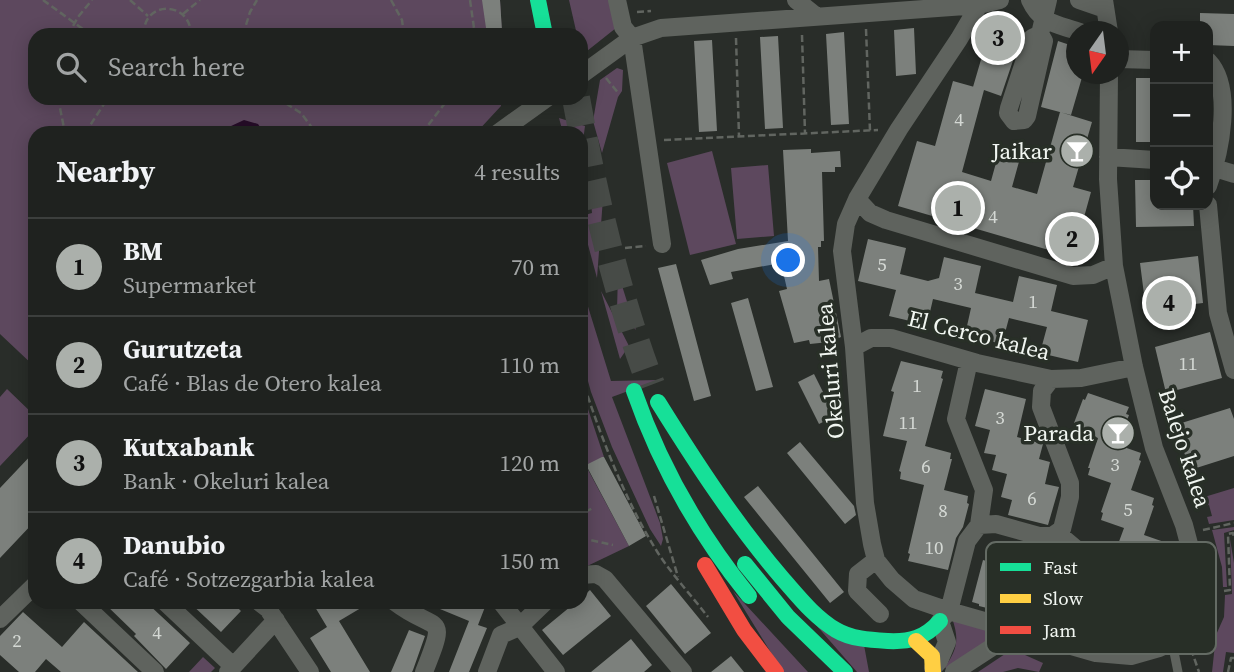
<!DOCTYPE html>
<html lang="en">
<head>
<meta charset="utf-8">
<style>
  body { margin:0; font-family:"Source Serif 4",serif; background:#2c2f2c; color:#f1f3f6 }
  .controls { position:absolute; right:21px; top:21px; display:grid; overflow:hidden; border-radius:14px; box-shadow:0 4px 18px #0003 }
  .controls button { width:63px; height:63px; display:grid; place-items:center; padding:0; border:0; border-bottom:2px solid #3c3f3d; background:#1f221f; color:#f1f3f6; font:35px sans-serif }
  .compass { position:absolute; left:1066px; top:21px; width:63px; height:63px; border-radius:50%; background:#1f221f; box-shadow:0 4px 18px #0003; rotate:194deg }
  .you { position:absolute; left:789px; top:261px; width:24px; height:24px; margin:-18px; border:5px solid #fff; border-radius:50%; background:#1a73e8; box-shadow:0 0 0 10px #1a73e833 }
  .badge { display:grid; place-items:center; width:46px; height:46px; border-radius:50%; background:#abb0ab; color:#111; font-size:23px; font-weight:700 }
  .pin { position:absolute; translate:-50% -50%; border:4px solid #fff; box-shadow:0 2px 7px #0006 }
  .list { margin:0; padding:0; list-style:none }
  h2 { display:flex; justify-content:space-between; align-items:center; height:91px; margin:0; padding:0 28px; font-size:30px }
  h2 small { font-size:23px; font-weight:400; color:#a1a4a4 }
  .list li { display:grid; grid-template-columns:46px 1fr auto; gap:21px; align-items:center; box-sizing:border-box; height:98px; padding:0 28px; border-top:2px solid #3c3f3d }
  .list b { display:block; font-size:26px; white-space:nowrap }
  .list p { margin:0; font-size:23px; white-space:nowrap; color:#a1a4a4 }
  .list em { font-size:23px; font-style:normal; color:#a1a4a4 }
  .icon { flex:none; width:38px; height:38px; fill:none; stroke:currentColor; stroke-width:2; stroke-linecap:round; stroke-linejoin:round }
  .map { position:relative; flex:none; width:1234px; height:672px; overflow:hidden }
  .search { position:absolute; background:#1f221f; box-shadow:0 4px 18px #0003; left:28px; top:28px; width:560px; height:77px; display:flex; align-items:center; gap:18px; box-sizing:border-box; padding:0 24px; border-radius:21px; color:#a1a4a4; font-size:26px }
  .panel { position:absolute; background:#1f221f; box-shadow:0 4px 18px #0003; left:28px; top:126px; width:560px; height:483px; border-radius:21px }
  .map>svg:first-child { display:block }
  .green { fill:#5d485e }
  .water { fill:#260d28 }
  .building { fill:#7c807c }
  .lines { fill:none; stroke-linecap:round; stroke-linejoin:round }
  .primary-tunnel { stroke:#474b47; stroke-width:28; stroke-dasharray:28 14; stroke-linecap:butt }
  .path { stroke:#616560; stroke-width:2.5; stroke-dasharray:7 3.5; stroke-linecap:butt }
  .lane { stroke:#5f635e; stroke-width:9 }
  .street { stroke:#5f635e; stroke-width:18 }
  .fast { stroke:#16e098; stroke-width:16 }
  .slow { stroke:#ffcf43; stroke-width:16 }
  .jam { stroke:#f24e42; stroke-width:16 }
  .labels { text-anchor:middle; dominant-baseline:central; stroke-width:7; stroke-linejoin:round; paint-order:stroke }
  .number-label { font-size:19px; fill:#d4d8d4 }
  .poi-label { font-size:23px; fill:#f1f6f1; stroke:#282f27; text-anchor:end }
  .street-label { font-size:23px; fill:#f1f6f1; stroke:#282f27 }
  .key { fill:#282f27; stroke:#646b64; stroke-width:2 }
  .key-label { font-size:19px; fill:#f1f6f1 }
</style>
</head>
<body>
<div class="map">
<svg width="1234" height="672" viewBox="0 0 1234 672">
  <rect width="100%" height="100%" fill="#292d29"/>
  <path class="green" d="M0,0H500L502,35H35V98H501V106L476,133H35V367L0,334Z
    M569,0H609L616,28L582,55L581,35H577Z
    M617,68L623,70L622,91L618,97L602,153L593,121L600,80Z
    M559,118L585,126L581,156V133H563Z
    M712,151L736,244L690,255L667,163Z
    M768,165L774,236L737,239L731,168Z
    M589,181L604,185L597,278L581,219V216L592,213Z
    M618,273L636,330L617,310Z
    M581,284L611,381L658,380L612,397L660,523L663,539L661,546L650,529L612,447L591,392L581,356Z
    M601,291L629,346L620,359Z
    M7,389L35,416V429L0,466V397Z
    M588,409L604,457L586,466L629,546L581,569V411Z
    M1234,488V520L1209,524L1207,517L1212,516L1209,505L1204,506L1201,498Z
    M1234,527V530L1224,533L1227,587H1223L1222,567L1212,530Z
    M1230,539L1234,563V653L1226,652L1223,672H1212L1216,635L1224,617L1225,595L1232,594Z
    M756,556L864,645L869,672H857Z
    M733,591L808,672H783Z
    M952,618L1006,632L948,672L945,667C958,649 959,638 952,618Z
    M1012,653L1025,655L1043,663L1039,672L1018,668L1003,672H978L1005,654Z
    M203,657L215,668L211,672H189Z"/>
  <path class="water" d="M244,120L258,124L264,133H216Z"/>
  <path class="building" d="M482,0H500L502,31L487,35Z
    M1200,13L1234,14V46L1208,45V26H1200Z
    M992,22L1023,31L1001,96L984,90L962,172L991,181L999,152L1020,158L1012,187L1037,194L1060,112L1092,122L1073,187L1091,192L1073,257L898,206L917,141L935,146L953,81L978,88L973,87Z
    M914,28L916,74L896,76L894,30Z
    M844,32L849,124L831,125L826,34Z
    M778,36L783,128L765,129L760,37Z
    M712,40L717,131L699,132L694,41Z
    M1058,41L1076,47V74H1083L1071,115L1041,107Z
    M1136,78H1155V142H1136Z
    M811,149V153L840,151L841,167H835V172H822L824,241H821V247H818L819,281L829,279L841,337L829,342L810,344L809,340L794,343L779,291L787,289L781,263L731,272L733,279L710,285L701,260L738,249L788,241L783,150Z
    M1135,180H1155V205H1193L1194,226L1136,227Z
    M868,239L906,248L900,274L928,281L939,278L944,257L981,266L975,293L1013,302L1019,276L1057,285L1051,311L1088,320L1078,362L1040,353L1047,327L1009,318L1002,344L965,335L971,308L933,299L927,325L889,316L896,290L858,281Z
    M1198,256L1203,303L1146,310L1140,263Z
    M676,264L711,396L694,401L658,268Z
    M748,298L773,387L756,391L731,303Z
    M1210,332L1222,378L1166,393L1155,347Z
    M901,361L943,371L941,378L943,379L925,446L951,453L950,459H952L944,490L968,496L967,503L969,504L963,527L956,538L948,570L908,561L910,554L908,553L924,485L900,479L901,472L899,471L907,441L883,436L894,392L891,391Z
    M814,374L835,416L819,424L798,382Z
    M985,389L1026,399L1017,437L1043,444L1039,459L1050,462L1045,484L1059,487L1048,525L1008,515L1012,500L1001,497L1007,474L992,470L996,455L984,453L990,430L975,426Z
    M1088,393L1129,407L1126,414L1129,415L1118,445L1141,453L1139,460L1141,461L1131,490L1154,498L1152,505L1154,506L1144,535L1167,543L1165,550L1167,551L1157,581L1180,589L1177,596L1180,597L1172,620L1169,619L1167,625L1126,611L1128,604L1126,603L1136,574L1113,565L1116,559L1113,558L1124,528L1101,520L1103,513L1101,512L1111,483L1088,475L1090,468H1088L1098,438L1075,430L1077,424L1074,423L1083,399L1085,400Z
    M1230,408L1234,419V456L1190,470L1175,425Z
    M800,442L854,506L856,515L845,524L787,453Z
    M35,451V521L0,558V488Z
    M602,457H604L646,536L629,546L586,465Z
    M758,486L844,592L830,603L744,497Z
    M990,559L1089,584V586L1095,588L1085,630L1078,629V631L979,606V604L972,602L983,560L990,562Z
    M671,584L711,633L685,654L646,606Z
    M590,590L611,616L563,655L542,630L576,602H581V598Z
    M103,602H146L190,643L166,669L134,636L136,634Z
    M189,602H232L241,611L221,632Z
    M312,602H371L339,621L370,672H331L310,638L327,627Z
    M423,602H474L485,607L478,625L487,628L469,672H449L469,621Z
    M23,612L62,647L84,622L138,672H61L46,659L35,672H19L0,655V636Z
    M409,630L425,636L413,670L412,672H391Z
    M631,639L652,665L644,672H591Z
    M731,656L744,672H711Z"/>
  <g class="lines">
    <path class="primary-tunnel" d="M576,98C594,196 616,292 651,385"/>
    <path class="path" d="M43,0L91,35
      M130,0L148,16
      M391,0L402,20L404,35
      M470,0L475,35
      M637,12L651,11
      M183,14L200,0
      M866,29L870,131
      M68,35L78,17L92,0
      M144,35C142,0 191,0 191,35
      M243,35L250,12L257,0
      M802,35L805,133
      M736,38L739,136
      M606,78L619,94
      M58,98L65,133
      M277,98L301,113L316,133
      M85,133L108,98
      M422,133L449,98
      M664,140L878,130
      M625,248L646,246
      M581,307L584,298
      M581,376C601,437 624,499 658,553C673,576 692,596 708,617
      M654,496L678,577
      M585,512L593,508
      M1203,530L1234,523
      M581,538L613,545
      M1224,591L1230,590L1228,534L1233,533L1234,538
      M1191,649L1199,672
      M1228,672L1231,658H1234"/>
    <path class="lane" d="M1172,642L1178,672"/>
    <path class="street" d="M617,0L623,27L632,38L662,244
      M796,0L816,16
      M982,0L959,39L899,129L857,199L846,224L842,251L854,347L865,503L872,544L876,560L892,580L914,599L949,611L1096,653L1131,656L1159,648L1172,642L1184,631L1194,611L1198,578L1184,525L1154,448L1134,367L1114,266L1108,179L1109,74
      M1030,0C1041,24 1057,24 1080,32
      M1079,0L1105,9
      M1104,0L1109,32
      M1040,34L1032,38L1009,108L1008,113L1014,121L1024,120L1027,116L1044,41L1040,34L1048,0
      M1118,59L1155,60
      M1208,61C1234,88 1220,153 1208,186
      M581,75L632,38L661,28L979,5L1000,0
      M498,133L547,98
      M1108,157L1155,160
      M1208,166L1234,174
      M857,199L870,213L886,220L1073,276L1093,275L1114,266
      M1208,205L1218,313L1234,370
      M854,347L871,338H891L977,363L1051,379L1081,378L1134,367
      M979,525L996,524L1039,536H1052L1062,529L1070,497V483L1041,407L1042,391L1051,379
      M1057,533L1113,580L1096,653
      M876,560L858,574L857,591L880,614
      M581,575L596,574L605,579L683,672
      M81,602L155,672
      M165,602L233,666
      M259,602L268,609L310,672
      M395,602C437,634 449,610 424,672
      M501,602L556,672
      M0,619L35,585
      M933,668L939,661L947,642L940,621L949,611L967,541L979,525L984,490L956,419L969,361
      M228,672L276,620
      M487,672L501,635L519,627L545,602
      M954,672L1017,631"/>
    <path class="fast" d="M538,0L545,35
      M634,391C660,466 699,534 749,596
      M658,402C696,463 735,523 782,578C798,596 814,617 836,630C851,639 870,640 888,641C910,642 925,638 940,621
      M745,564L788,617L845,672"/>
    <path class="slow" d="M916,641L932,656L933,672"/>
    <path class="jam" d="M705,565L744,630L776,672"/>
  </g>
  <defs>
    <g id="bar-disc" transform="scale(1.75)"><circle r="9.5" fill="#abb0ab" stroke="#282f27"/><path d="M-6-5H6L.8 .8V4.5H3.5V6h-7V4.5H-.8V.8Z" fill="#fff"/></g>
  </defs>
  <g fill-rule="evenodd">
    <use href="#bar-disc" x="1077" y="151"/>
    <use href="#bar-disc" x="1118" y="433"/>
  </g>
  <g class="labels">
    <g class="number-label">
      <text x="959" y="119">4</text>
      <text x="993" y="216">4</text>
      <text x="882" y="264">5</text>
      <text x="958" y="283">3</text>
      <text x="1033" y="301">1</text>
      <text x="1188" y="363">11</text>
      <text x="917" y="385">1</text>
      <text x="1000" y="417">3</text>
      <text x="908" y="422">11</text>
      <text x="1115" y="464">3</text>
      <text x="926" y="466">6</text>
      <text x="1032" y="498">6</text>
      <text x="1128" y="509">5</text>
      <text x="943" y="510">8</text>
      <text x="934" y="547">10</text>
      <text x="157" y="632">4</text>
      <text x="17" y="640">2</text>
    </g>
    <g class="poi-label">
      <text x="1052" y="151">Jaikar</text>
      <text x="1094" y="433">Parada</text>
    </g>
    <g class="street-label">
      <text transform="translate(979 335) rotate(14)">El Cerco kalea</text>
      <text transform="translate(830 371) rotate(-95)">Okeluri kalea</text>
      <text transform="translate(1185 448) rotate(72)">Balejo kalea</text>
    </g>
  </g>
  <rect x="986" y="542" width="230" height="112" rx="10" class="key"/>
  <rect x="1000" y="563" width="31" height="8" fill="#16e098"/>
  <rect x="1000" y="594" width="31" height="9" fill="#ffcf43"/>
  <rect x="1000" y="626" width="31" height="8" fill="#f24e42"/>
  <g class="key-label">
    <text x="1043" y="574">Fast</text>
    <text x="1043" y="605">Slow</text>
    <text x="1043" y="637">Jam</text>
  </g>
</svg>
<div class="controls">
<button>+</button>
<button>−</button>
<button><svg class="icon" aria-label="locate" viewBox="0 0 24 24"><circle cx="12" cy="12" r="6"/><path d="M12 2v4M12 18v4M2 12h4M18 12h4"/></svg></button>
</div>
<svg class="compass" viewBox="-18 -18 36 36"><path d="M0-13l5 13h-10z" fill="#e53935"/><path d="M0 13l5-13h-10z" fill="#a1a4a4"/></svg>
<div class="you"></div>
<div class="pin badge" style="left:958px;top:208px">1</div>
<div class="pin badge" style="left:1072px;top:239px">2</div>
<div class="pin badge" style="left:998px;top:38px">3</div>
<div class="pin badge" style="left:1169px;top:303px">4</div>
<div class="search"><svg class="icon" aria-label="search" viewBox="0 0 24 24"><circle cx="10" cy="10" r="6"/><path d="M15 15l6 6"/></svg>Search here</div>
<section class="panel">
<h2>Nearby<small>4 results</small></h2>
<ul class="list">
<li><span class="badge">1</span><div><b>BM</b><p>Supermarket</p></div><em>70 m</em></li>
<li><span class="badge">2</span><div><b>Gurutzeta</b><p>Café · Blas de Otero kalea</p></div><em>110 m</em></li>
<li><span class="badge">3</span><div><b>Kutxabank</b><p>Bank · Okeluri kalea</p></div><em>120 m</em></li>
<li><span class="badge">4</span><div><b>Danubio</b><p>Café · Sotzezgarbia kalea</p></div><em>150 m</em></li>
</ul>
</section>
</div>
</body>
</html>
